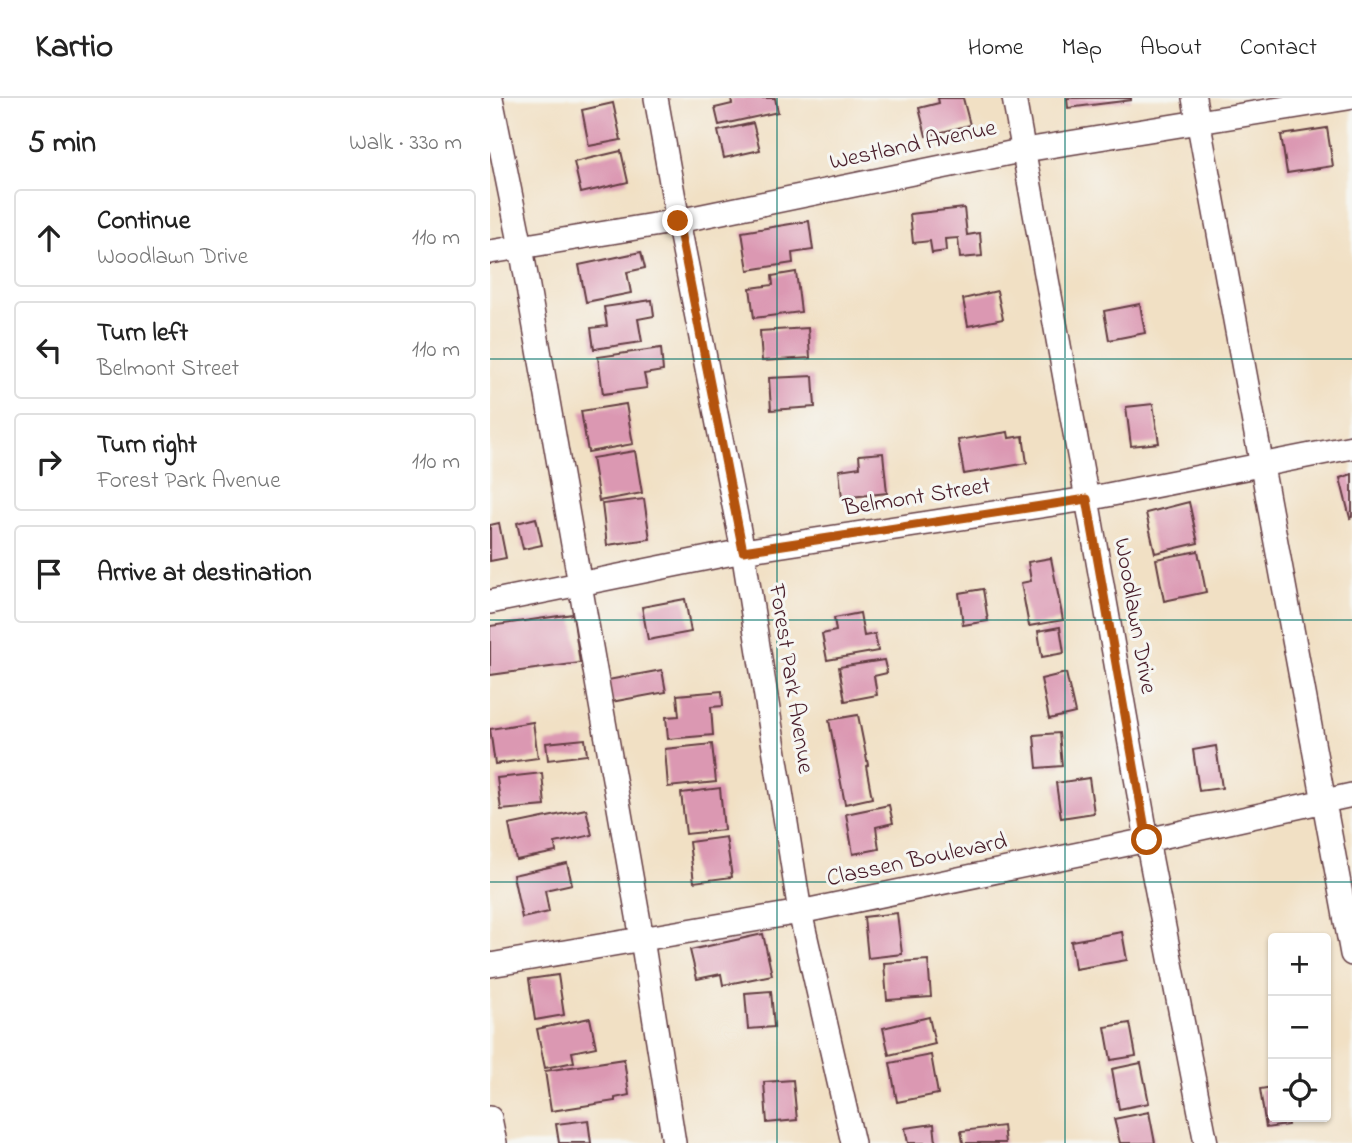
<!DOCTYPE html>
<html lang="en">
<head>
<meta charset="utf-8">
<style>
  body { margin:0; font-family:"Indie Flower",sans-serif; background:#f2f2f2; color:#222 }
  .controls { position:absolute; right:21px; bottom:21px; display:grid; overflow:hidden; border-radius:7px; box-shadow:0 2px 5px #0004 }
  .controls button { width:63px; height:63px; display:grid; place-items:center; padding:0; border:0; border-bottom:2px solid #e0e0e0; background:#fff; color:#222; font:35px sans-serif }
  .stop { position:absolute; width:21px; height:21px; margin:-16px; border:5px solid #b45309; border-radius:50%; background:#fff }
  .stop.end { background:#b45309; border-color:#fff; box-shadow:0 2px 7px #0008 }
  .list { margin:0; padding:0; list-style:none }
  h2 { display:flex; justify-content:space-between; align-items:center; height:91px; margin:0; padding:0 28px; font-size:30px }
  h2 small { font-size:23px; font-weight:400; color:#767676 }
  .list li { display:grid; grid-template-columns:46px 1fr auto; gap:21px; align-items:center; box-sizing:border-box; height:98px; margin:0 14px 14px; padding:0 14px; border:2px solid #e0e0e0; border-radius:7px }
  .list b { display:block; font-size:26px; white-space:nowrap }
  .list p { margin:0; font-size:23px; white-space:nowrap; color:#767676 }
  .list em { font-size:23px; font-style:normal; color:#767676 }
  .icon { flex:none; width:38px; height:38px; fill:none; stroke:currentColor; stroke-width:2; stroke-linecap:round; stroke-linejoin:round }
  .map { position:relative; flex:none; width:862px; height:1045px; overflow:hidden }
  header { display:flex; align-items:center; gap:42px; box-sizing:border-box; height:98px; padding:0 35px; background:#fff; border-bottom:2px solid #e0e0e0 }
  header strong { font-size:33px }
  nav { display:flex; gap:38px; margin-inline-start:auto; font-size:24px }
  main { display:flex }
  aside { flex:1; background:#fff }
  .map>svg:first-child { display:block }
  .building { fill:#db98b2 }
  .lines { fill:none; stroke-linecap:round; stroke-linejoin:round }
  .minor-casing { stroke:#633c42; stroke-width:26 }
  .minor { stroke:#fff; stroke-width:23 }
  .route { stroke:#b45309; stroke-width:9 }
  .grid { fill:none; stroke:#0f766e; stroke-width:2; stroke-opacity:0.55 }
  .labels { text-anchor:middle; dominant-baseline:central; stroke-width:6; stroke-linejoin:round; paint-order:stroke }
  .street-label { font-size:24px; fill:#4a1f2b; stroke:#f6f6f2 }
</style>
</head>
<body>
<header>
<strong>Kartio</strong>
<nav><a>Home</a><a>Map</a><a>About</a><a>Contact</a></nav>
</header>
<main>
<aside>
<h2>5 min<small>Walk · 330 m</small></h2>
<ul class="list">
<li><svg class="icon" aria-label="ahead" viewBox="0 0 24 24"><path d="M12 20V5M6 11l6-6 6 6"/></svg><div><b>Continue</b><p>Woodlawn Drive</p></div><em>110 m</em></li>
<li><svg class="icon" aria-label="left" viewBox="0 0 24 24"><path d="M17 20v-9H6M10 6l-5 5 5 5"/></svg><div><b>Turn left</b><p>Belmont Street</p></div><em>110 m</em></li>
<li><svg class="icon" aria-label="right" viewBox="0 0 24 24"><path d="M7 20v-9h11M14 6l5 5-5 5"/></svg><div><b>Turn right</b><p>Forest Park Avenue</p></div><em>110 m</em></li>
<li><svg class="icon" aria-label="arrive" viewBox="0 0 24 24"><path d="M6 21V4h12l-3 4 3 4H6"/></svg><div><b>Arrive at destination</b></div></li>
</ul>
</aside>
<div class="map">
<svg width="862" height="1045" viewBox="0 0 862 1045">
  <rect width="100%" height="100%" fill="#f6f6f2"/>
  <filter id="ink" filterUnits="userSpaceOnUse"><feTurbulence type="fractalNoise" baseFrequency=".0143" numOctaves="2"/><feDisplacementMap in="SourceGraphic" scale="14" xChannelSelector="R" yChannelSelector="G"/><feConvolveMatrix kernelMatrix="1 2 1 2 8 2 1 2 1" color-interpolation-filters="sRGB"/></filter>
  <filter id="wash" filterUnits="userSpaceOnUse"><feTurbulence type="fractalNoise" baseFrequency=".00686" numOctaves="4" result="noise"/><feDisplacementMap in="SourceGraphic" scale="28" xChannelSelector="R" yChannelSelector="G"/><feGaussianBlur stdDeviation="1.57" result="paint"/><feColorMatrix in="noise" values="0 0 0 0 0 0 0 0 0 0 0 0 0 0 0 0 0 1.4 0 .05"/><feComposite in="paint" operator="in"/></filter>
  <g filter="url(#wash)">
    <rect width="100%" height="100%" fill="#f1e0c4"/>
    <g id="blocks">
      <path class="building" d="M241,0H285L288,14L229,27L225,10L242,6Z
        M448,0H473L480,27L436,38L429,10L449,5Z
        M577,0H641V2L578,10Z
        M123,5L131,42L99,48L92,12Z
        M263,25L270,52L234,60L228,33Z
        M837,30L843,68L797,75L791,37Z
        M131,53L138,84L91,95L84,64Z
        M474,110L477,137L490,135L492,158L470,160L468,140L455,141L456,153L442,155L440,143L423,145L420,116Z
        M319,123L323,152L302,155L303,165L258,172L252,134Z
        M151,154L155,170L137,174L141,195L96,204L89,167Z
        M306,174L311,214L264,220L260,190L283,187L282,178Z
        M507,193L513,221L478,228L473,201Z
        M162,202L164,218L148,221L152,244L104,251L101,230L117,228L114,209Z
        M650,206L655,235L619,242L614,213Z
        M318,230L320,260L272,263L270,233Z
        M171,250L173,273L154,276L157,290L113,296L108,259Z
        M323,278L325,309L281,312L279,280Z
        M136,306L143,346L98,354L91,313Z
        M663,306L669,345L641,348L636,309Z
        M518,334L519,340L533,338L537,365L474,376L468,342Z
        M145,353L152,395L109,403L102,360Z
        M393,355L397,395L352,400L349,372L370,369L369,357Z
        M862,376V419L860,420L850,380Z
        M154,401L160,441L117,447L112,406Z
        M699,404L708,445L665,455L656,415Z
        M46,420L52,447L33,451L27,425Z
        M9,425L16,460L0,463V427Z
        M708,453L716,494L674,503L666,461Z
        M561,460L573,522L539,528L531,485L541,483L538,464Z
        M493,491L498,523L473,527L469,495Z
        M195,501L201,534L158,542L152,509Z
        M370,515L374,538L385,536L388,553L337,562L332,536L346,533L344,520Z
        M83,516L90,565L0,577V528Z
        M570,529L574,555L552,559L548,533Z
        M394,562L397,575L384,578L387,597L355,603L349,569Z
        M172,572L176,594L121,604L118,582Z
        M576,575L585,615L559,621L551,581Z
        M232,593L233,608L221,609L223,637L178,641L176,619L189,618L187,597Z
        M368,617L378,667L376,668L382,700L355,706L339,622Z
        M43,624L48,660L5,666L0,631Z
        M569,635L572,668L547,670L544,637Z
        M95,641L97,657L58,662L56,645Z
        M222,646L226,684L178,689L175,651Z
        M726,648L732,690L709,693L703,652Z
        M52,675L55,708L11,712L7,680Z
        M599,680L604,715L571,720L566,685Z
        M230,690L234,732L196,736L191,695Z
        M399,707L403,725L386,729L389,751L363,756L356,716Z
        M96,711L102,737L65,745L66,754L26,762L19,727Z
        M236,739L242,779L204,784L199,744Z
        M77,765L82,786L55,792L59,814L32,820L23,777Z
        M407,815L412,856L378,860L374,819Z
        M632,834L637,862L585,871L581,843Z
        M273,836L282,877L233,887L231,876L207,881L200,852Z
        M438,862L441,899L397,902L394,865Z
        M68,877L74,917L45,922L39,881Z
        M281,893L284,929L258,931L255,895Z
        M439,919L445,946L399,957L393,930Z
        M100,920L106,949L82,954L84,964L55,970L47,931Z
        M640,925L646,958L621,962L615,929Z
        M441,957L448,996L407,1004L400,965Z
        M134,961L139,997L125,1000V1003L61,1013L55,973Z
        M651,965L659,1005L629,1011L622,971Z
        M303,982L307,1022L277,1025L274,984Z
        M783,989V1019H797L798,1027L776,1030L770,991Z
        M659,1014L665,1045H630L624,1021Z
        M98,1022L101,1045H69L66,1026Z
        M444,1026L446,1045H418L415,1030Z
        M513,1028L515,1045H473L471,1033Z"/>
    </g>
  </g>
  <g filter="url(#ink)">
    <use href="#blocks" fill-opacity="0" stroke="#633c42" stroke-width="2"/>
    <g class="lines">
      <g class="minor-casing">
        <path id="minor" d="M1,0L31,149L152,841L184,1045
          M166,0L188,123L253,453L310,814L363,1045
          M524,0L597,401L657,742L716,1045
          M704,0L862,856
          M0,154L188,123L535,52L858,0
          M0,504L253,453L597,401L862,349
          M0,867L310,814L657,742L862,697
          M0,1020L5,1045"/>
      </g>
      <use href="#minor" class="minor"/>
    </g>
  </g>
  <g class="lines" filter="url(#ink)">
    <path class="route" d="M188,123L253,453L597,401L657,742"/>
  </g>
  <path class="grid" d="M287,0V1045M575,0V1045M0,261H862M0,522H862M0,784H862"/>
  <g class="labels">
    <g class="street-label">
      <text transform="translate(423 48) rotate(-12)">Westland Avenue</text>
      <text transform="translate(427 400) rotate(-9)">Belmont Street</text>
      <text transform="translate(644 518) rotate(80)">Woodlawn Drive</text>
      <text transform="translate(300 581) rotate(81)">Forest Park Avenue</text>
      <text transform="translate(427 763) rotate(-12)">Classen Boulevard</text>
    </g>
  </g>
</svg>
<div class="controls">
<button>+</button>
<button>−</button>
<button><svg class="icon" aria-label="locate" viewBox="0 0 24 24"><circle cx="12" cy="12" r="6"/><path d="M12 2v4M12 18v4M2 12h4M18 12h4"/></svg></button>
</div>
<div class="stop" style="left:657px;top:742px"></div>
<div class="stop end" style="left:188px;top:123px"></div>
</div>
</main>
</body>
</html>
